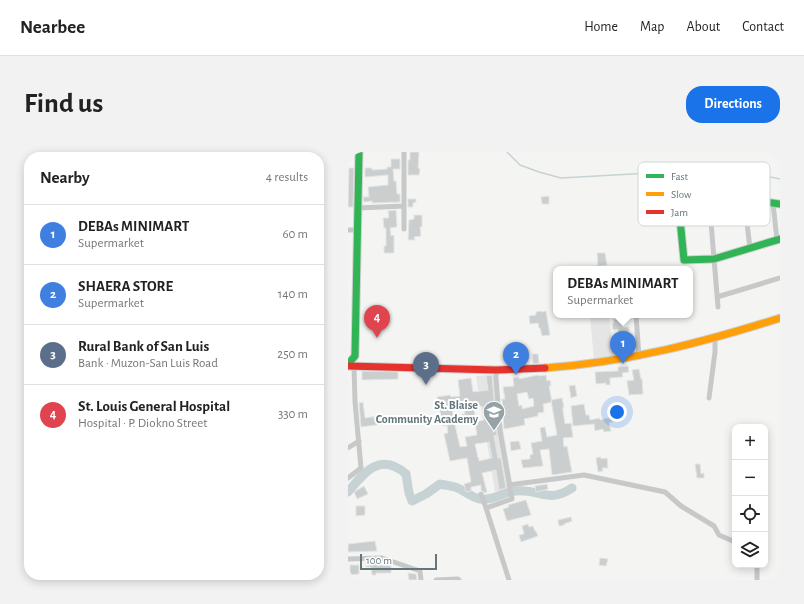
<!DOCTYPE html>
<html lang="en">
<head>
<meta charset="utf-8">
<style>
  body { margin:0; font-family:"Alegreya Sans",sans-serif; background:#f2f2f2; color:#222 }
  .controls { position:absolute; right:12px; bottom:12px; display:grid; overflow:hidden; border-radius:8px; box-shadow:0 2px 10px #0003 }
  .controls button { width:36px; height:36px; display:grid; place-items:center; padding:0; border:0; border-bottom:1px solid #e0e0e0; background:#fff; color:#222; font:20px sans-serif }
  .scale { position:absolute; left:12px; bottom:10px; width:77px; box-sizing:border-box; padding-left:4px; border:2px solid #62767c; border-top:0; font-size:11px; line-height:14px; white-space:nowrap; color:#62767c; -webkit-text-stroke:3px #fff; paint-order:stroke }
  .you { position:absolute; left:269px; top:260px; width:14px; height:14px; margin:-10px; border:3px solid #fff; border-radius:50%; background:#1a73e8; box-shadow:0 0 0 6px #1a73e833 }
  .badge { display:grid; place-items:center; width:26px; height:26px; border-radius:50%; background:#1a73e8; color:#fff; font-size:13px; font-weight:700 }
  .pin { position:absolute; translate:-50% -33px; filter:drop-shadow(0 1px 2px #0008) }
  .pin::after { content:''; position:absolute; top:21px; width:14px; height:12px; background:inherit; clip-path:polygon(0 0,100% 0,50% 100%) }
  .popup { position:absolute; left:205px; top:114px; width:140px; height:52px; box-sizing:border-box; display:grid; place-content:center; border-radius:8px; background:#fff; filter:drop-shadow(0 1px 3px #0005); font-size:13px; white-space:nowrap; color:#767676 }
  .popup b { font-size:15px; color:#222 }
  .popup::after { content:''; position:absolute; left:50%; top:100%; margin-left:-8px; border:8px solid transparent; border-top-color:#fff }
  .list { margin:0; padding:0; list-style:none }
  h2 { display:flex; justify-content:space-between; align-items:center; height:52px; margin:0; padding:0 16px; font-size:17px }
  h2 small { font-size:13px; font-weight:400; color:#767676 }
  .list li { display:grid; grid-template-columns:26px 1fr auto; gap:12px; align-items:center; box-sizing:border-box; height:60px; padding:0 16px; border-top:1px solid #e0e0e0 }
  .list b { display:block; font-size:15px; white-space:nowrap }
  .list p { margin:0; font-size:13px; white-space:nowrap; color:#767676 }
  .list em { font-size:13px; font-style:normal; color:#767676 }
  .icon { flex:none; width:22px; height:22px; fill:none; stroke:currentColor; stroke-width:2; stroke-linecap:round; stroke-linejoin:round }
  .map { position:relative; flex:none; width:432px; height:428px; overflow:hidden; border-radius:16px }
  header { display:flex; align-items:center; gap:24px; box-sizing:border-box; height:56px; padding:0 20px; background:#fff; border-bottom:1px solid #e0e0e0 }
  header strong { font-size:19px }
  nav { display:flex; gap:22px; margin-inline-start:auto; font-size:14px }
  .intro { display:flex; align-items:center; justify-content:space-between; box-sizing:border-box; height:96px; padding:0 24px }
  h1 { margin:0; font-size:28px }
  .button { padding:10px 18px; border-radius:16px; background:#1a73e8; color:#fff; font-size:14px; font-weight:700 }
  main { display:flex; gap:24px; padding:0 24px }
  aside { flex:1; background:#fff; border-radius:16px; box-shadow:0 2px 10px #0003 }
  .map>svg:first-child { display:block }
  .built { fill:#e4e5e4 }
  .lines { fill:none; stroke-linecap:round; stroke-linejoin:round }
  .stream { stroke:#c6d2d3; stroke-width:1.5 }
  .river { stroke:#c6d2d3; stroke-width:9 }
  .building { fill:#cbcece; stroke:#e4e4e3; fill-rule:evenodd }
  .fast-casing { stroke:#cfd0d0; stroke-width:9 }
  .slow-casing { stroke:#cfd0d0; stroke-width:9 }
  .jam-casing { stroke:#cfd0d0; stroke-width:9 }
  .street { stroke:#c7c9c8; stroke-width:5 }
  .fast { stroke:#30b455; stroke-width:7 }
  .slow { stroke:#ff9f0a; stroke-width:7 }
  .jam { stroke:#e5322d; stroke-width:7 }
  .labels { text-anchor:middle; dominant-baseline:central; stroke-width:4; stroke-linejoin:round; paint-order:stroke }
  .poi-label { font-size:12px; font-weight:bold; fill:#62767c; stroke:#fff; text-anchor:end }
  .key { fill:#fff; stroke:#d0d6d8; stroke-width:1 }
  .key-label { font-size:11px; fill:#62767c }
</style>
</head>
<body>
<header>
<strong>Nearbee</strong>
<nav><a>Home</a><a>Map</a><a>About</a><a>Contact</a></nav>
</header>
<div class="intro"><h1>Find us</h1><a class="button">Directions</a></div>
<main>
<aside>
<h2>Nearby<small>4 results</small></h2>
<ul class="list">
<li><span class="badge" style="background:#3f7fe0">1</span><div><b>DEBAs MINIMART</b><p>Supermarket</p></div><em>60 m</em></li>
<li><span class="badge" style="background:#3f7fe0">2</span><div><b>SHAERA STORE</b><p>Supermarket</p></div><em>140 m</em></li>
<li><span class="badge" style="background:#5c6f8a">3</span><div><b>Rural Bank of San Luis</b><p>Bank · Muzon-San Luis Road</p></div><em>250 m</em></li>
<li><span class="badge" style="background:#e0444e">4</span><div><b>St. Louis General Hospital</b><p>Hospital · P. Diokno Street</p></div><em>330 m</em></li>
</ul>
</aside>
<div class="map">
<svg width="432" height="428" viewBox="0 0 432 428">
  <rect width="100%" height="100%" fill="#f4f4f3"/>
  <path class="built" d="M242,163H261L266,207L246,209Z
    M146,223L165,336L147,340L128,224Z"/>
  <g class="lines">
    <path class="stream" d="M159,0L172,13L191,20L213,26L302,21L327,17L359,14L373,15L432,27"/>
    <path class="river" d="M0,340C17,319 33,300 58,322L61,341L64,349L78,342L92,332C97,333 103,334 107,335C116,338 124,346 132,347C147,349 155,339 168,339C193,337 200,352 224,336"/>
  </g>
  <path class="building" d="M62,0H71L70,16L72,17L71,23H60V8H62Z
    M43,7H52V17H45L46,29H48L49,42H52V50L24,51V49L16,50L15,45H21L20,35L40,33V23L17,25V16H24V18L39,17V15H43Z
    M1,16H6L5,55H0Z
    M201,44V52H194L193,45Z
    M60,47H68V50L65,51V55H60Z
    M48,58L49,75L42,76L43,84L46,83V101H36V94H38V76H36L35,66H41L40,59Z
    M66,63H74V75H72L73,84L66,85L67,88H60L61,68L66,67Z
    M249,101H257L259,113L250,114Z
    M193,159L194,160L198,159L202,183L194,184L192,176H191L190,171L182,172L181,164L188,163V160Z
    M265,167H270L271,171L275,170V175H281V181H280V188L271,189L270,177L265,178L264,171H266Z
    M184,202H190L191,211L185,212Z
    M280,214L281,220L274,221L275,225L262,226V233H258V231L248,232L247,220L270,219V215Z
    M291,217L293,227H294L295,242L281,243L279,229L286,228L284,218Z
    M14,219L50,220V227L14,228Z
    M144,223L149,283L146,284L150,306H153L158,336L151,338L148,318L134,321L139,340L137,341L133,338V333L123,335V339L118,340L116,332L123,330L119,306L102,309L96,282L100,281L99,273L95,274L89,245L102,243L103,245L112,244L110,228L123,226L125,240L140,238L138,224ZM115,249L117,262H114L115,267L127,265L126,255L134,254L136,268L127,270L129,283L117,285L119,294L112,295L105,264L104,251ZM141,290L144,306L131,309V306H130L127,292Z
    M190,223L191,224L198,223L199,229L202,228L203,234H201L204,250L195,252L196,260L190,261V264L176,267L177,273L156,277L154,247H157L155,235L166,234L165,226L171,225V227ZM179,240L181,247L185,246L186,254L174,257V253L171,254L169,242Z
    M227,233L229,244L223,246L221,234Z
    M214,246L216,255H215V259L217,272L223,271L225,285L215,286L216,295L219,294L224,320L204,323L201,297L192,298L195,314L175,316L173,308L182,307V303L185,302L183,291L194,289L192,276L197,275L199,285L209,283L203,248Z
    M15,250L17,266L31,264V265L43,264V271L13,275L11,251Z
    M236,252L238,263H241L242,268L252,266V268L264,265L265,270L261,271L263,279L256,280L255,277L247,279L246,272L225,274L223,254Z
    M171,289L173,297L163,299L162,290Z
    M253,305V307L259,306L260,316H254L255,319L250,320L248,306Z
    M347,312H352L353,322L356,321V326H349Z
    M199,332L200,337L188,340L187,334Z
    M16,334L20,342L9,347L6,340Z
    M178,348L183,363L159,369L155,357L161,355L160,353Z
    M8,354H17V363L8,364Z
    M223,365L224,369L216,372V373L211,374L210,368Z
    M180,372L181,375L185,374L187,379H188L190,384L173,390L171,383L176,382L174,374Z
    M27,389L29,399L0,400V392Z
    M252,406L260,407L258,414L251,413Z
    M18,410H29V413H43V421H28V423H24L23,415H18Z
    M2,413H11V422L2,423Z
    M60,421L68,422L69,428H61Z"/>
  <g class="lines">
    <g class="fast-casing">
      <path id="fast" d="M432,52L390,46L330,47L336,108L366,107L432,87
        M0,212L7,204L11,0"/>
    </g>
    <g class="slow-casing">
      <path id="slow" d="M197,216C280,210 353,191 432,166"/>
    </g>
    <g class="jam-casing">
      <path id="jam" d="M0,214L148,218L197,216"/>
    </g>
    <path class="street" d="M56,0V77
      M361,46L370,155
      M396,46L402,96
      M425,51L429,88
      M10,56L56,54
      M0,78H10
      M369,145L432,126
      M288,163L291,205
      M148,218V226L152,279L164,347L138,356L161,428
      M361,246L367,200V187
      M0,296L11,289
      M0,326L13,316L7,250L6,214
      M161,333L236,323L317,340L333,354L366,374L371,383L387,390
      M133,342L138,356
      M0,407L34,406L72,419L73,428
      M88,428L110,427L111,428
      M409,428V413"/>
    <use href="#fast" class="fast"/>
    <use href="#slow" class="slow"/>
    <use href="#jam" class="jam"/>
  </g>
  <defs>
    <g id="school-pin" transform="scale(1.15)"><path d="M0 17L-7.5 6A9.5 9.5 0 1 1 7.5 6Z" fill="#95a2a6" stroke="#fff"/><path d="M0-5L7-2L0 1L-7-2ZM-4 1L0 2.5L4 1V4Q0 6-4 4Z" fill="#fff"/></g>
  </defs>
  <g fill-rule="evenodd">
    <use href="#school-pin" x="146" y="260"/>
  </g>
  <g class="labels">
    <g class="poi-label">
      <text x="130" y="253">St. Blaise<tspan x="130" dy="14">Community Academy</tspan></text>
    </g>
  </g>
  <rect x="290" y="10" width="132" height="64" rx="6" class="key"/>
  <rect x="298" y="22" width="18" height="4" fill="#30b455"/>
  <rect x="298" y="40" width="18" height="4" fill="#ff9f0a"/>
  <rect x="298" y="58" width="18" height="4" fill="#e5322d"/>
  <g class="key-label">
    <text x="323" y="28">Fast</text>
    <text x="323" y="46">Slow</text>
    <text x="323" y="64">Jam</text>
  </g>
</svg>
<div class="controls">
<button>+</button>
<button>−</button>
<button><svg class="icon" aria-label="locate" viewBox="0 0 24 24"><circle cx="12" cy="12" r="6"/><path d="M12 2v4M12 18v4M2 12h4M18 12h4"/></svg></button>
<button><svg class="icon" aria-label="layers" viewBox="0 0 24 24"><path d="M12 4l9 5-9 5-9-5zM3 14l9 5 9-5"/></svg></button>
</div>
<div class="scale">100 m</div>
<div class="you"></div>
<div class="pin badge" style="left:275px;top:212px;background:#3f7fe0">1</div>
<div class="popup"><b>DEBAs MINIMART</b>Supermarket</div>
<div class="pin badge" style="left:168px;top:223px;background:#3f7fe0">2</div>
<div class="pin badge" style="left:78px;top:233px;background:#5c6f8a">3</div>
<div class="pin badge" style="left:29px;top:186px;background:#e0444e">4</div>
</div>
</main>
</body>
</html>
